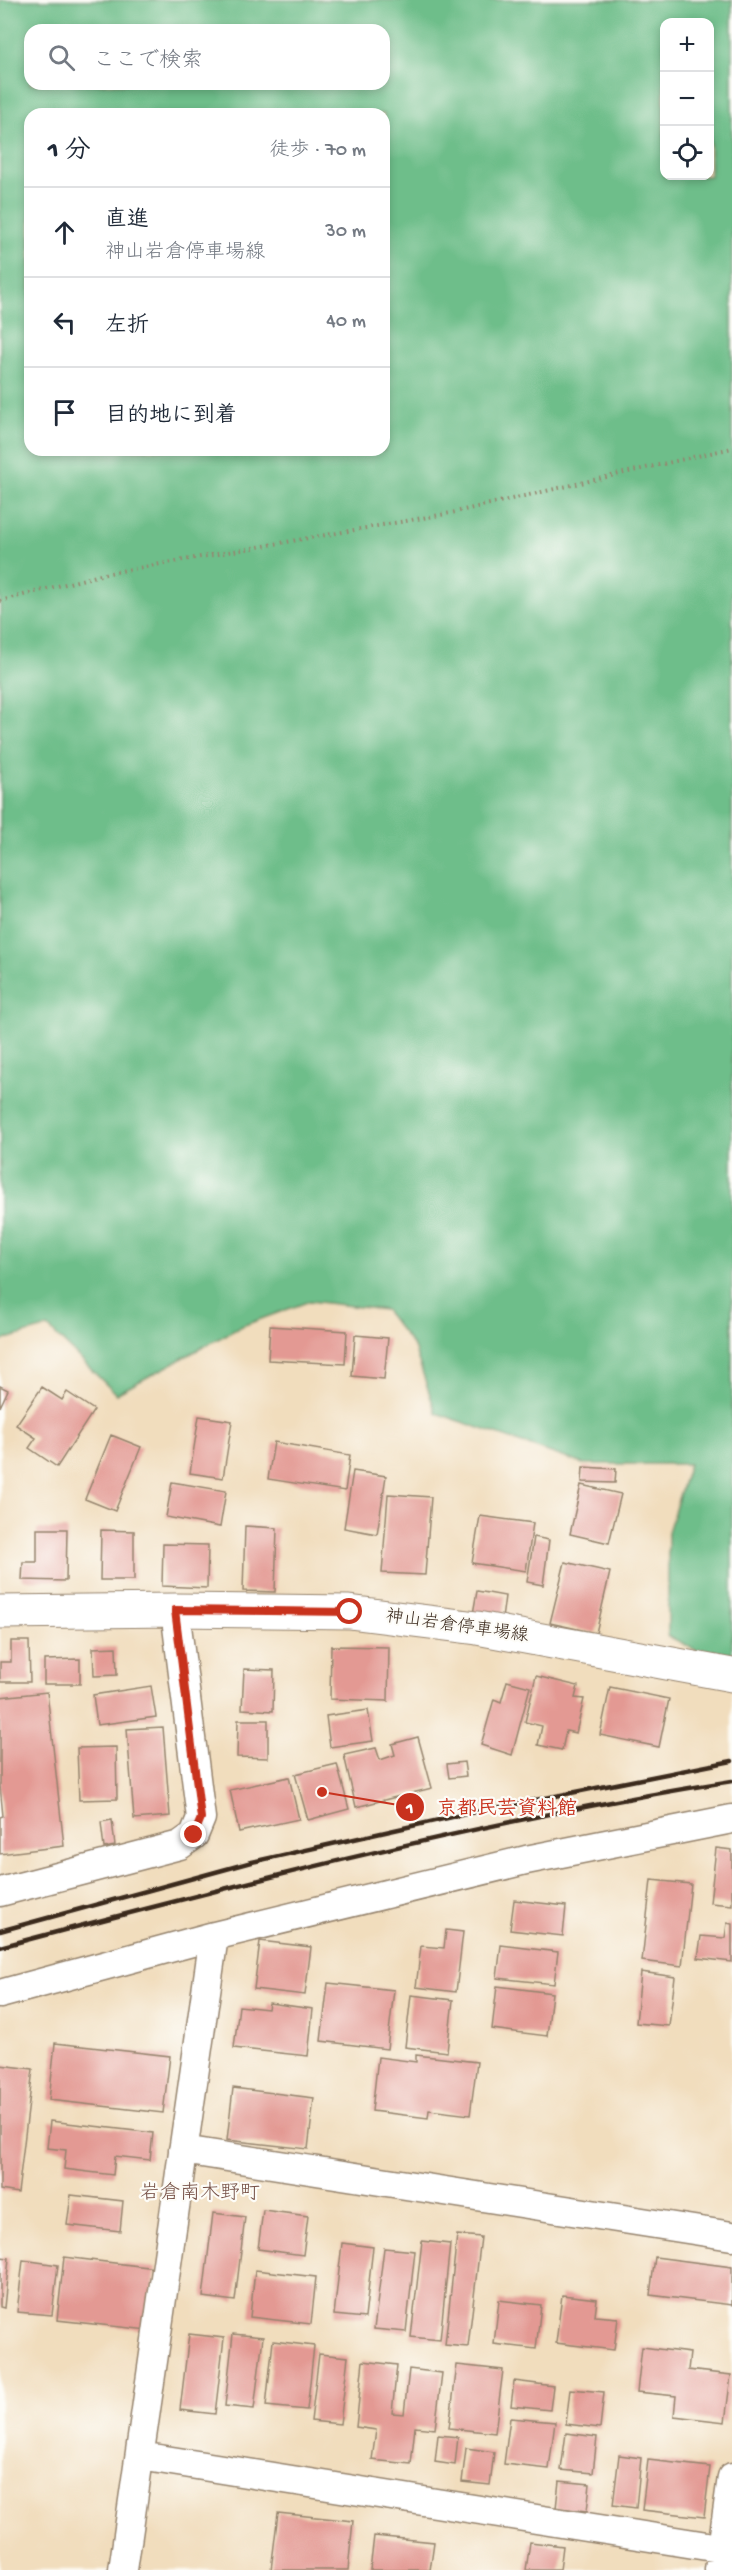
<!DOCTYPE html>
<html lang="ja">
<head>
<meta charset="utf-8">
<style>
  body { margin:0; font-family:"Gochi Hand","Klee One",sans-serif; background:#f6f6f7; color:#1f2937 }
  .controls { position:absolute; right:18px; top:18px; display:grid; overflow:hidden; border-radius:12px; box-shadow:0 3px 9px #0003 }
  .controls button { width:54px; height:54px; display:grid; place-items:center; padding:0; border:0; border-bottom:2px solid #e0e1e3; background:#fff; color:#1f2937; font:30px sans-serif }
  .stop { position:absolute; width:18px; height:18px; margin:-14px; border:4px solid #c8321e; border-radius:50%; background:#fff }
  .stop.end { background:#c8321e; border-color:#fff; box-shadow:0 2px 6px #0008 }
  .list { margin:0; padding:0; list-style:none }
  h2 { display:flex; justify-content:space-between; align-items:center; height:78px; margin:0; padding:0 24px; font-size:26px }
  h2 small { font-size:20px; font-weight:400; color:#747a83 }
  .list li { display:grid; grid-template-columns:39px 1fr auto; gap:18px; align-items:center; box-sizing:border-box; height:90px; padding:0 24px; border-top:2px solid #e0e1e3 }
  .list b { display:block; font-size:22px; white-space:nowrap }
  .list p { margin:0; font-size:20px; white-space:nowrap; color:#747a83 }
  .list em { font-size:20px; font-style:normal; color:#747a83 }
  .icon { flex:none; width:33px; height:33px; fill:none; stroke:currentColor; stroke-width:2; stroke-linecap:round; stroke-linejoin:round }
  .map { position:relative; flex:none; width:732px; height:2570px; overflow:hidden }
  .search { position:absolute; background:#fff; box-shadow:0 3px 9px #0003; left:24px; top:24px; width:366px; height:66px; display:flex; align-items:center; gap:15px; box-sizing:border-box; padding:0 21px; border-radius:18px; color:#747a83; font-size:22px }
  .panel { position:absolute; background:#fff; box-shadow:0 3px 9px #0003; left:24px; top:108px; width:366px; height:348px; border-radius:18px }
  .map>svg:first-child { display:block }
  .forest { fill:#6ebe8a; stroke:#547454; stroke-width:1.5; fill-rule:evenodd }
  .building { fill:#e39993 }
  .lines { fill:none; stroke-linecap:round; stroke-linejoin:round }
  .minor-casing { stroke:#96846e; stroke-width:31 }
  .secondary-casing { stroke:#96846e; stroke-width:35 }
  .path { stroke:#96846e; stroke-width:4; stroke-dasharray:1.5 4.5; stroke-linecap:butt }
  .minor { stroke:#fff; stroke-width:28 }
  .secondary { stroke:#fff; stroke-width:33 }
  .rail { stroke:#3b2a1e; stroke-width:4.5 }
  .route { stroke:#c8321e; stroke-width:8 }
  .labels { text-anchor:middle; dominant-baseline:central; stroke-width:4.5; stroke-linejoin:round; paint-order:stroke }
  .street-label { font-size:18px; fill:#3b2a1e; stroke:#fdfcf7 }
  .neighbourhood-label { font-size:20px; fill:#765147; stroke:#fdfcf7 }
  .leader { fill:none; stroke:#c8321e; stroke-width:2 }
  .callout-dot { fill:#c8321e; stroke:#fdfcf7; stroke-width:2 }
  .mark-label { font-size:18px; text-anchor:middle; font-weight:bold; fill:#fff }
  .callout-label { font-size:20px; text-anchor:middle; font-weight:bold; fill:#c8321e; stroke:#fdfcf7; stroke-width:4.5; stroke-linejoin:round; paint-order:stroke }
</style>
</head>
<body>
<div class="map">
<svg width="732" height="2570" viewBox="0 0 732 2570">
  <rect width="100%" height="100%" fill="#fdfcf7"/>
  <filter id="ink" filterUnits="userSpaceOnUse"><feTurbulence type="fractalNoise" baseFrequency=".0167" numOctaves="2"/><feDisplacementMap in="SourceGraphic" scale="12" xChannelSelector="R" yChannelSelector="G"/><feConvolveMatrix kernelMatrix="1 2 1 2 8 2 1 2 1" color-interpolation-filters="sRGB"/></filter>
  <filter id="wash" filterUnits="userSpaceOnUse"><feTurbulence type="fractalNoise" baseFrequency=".008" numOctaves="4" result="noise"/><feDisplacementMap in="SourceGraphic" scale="24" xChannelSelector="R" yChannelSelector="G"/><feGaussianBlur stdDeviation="1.35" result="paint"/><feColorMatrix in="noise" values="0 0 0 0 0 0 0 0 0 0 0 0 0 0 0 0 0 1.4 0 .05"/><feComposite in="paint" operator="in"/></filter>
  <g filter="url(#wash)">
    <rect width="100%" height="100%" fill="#f1ddbd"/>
    <path class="forest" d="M0,0H732V1664H724L668,1636V1532L689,1464H583L436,1413L414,1347L385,1310L310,1301L242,1326L116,1394L48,1327L0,1341ZM664,22H710V176H664ZM30,30H384V84H30ZM30,114H384V450H30Z"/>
    <g id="blocks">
      <path class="building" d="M270,1326L347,1331L345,1364L268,1360Z
        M355,1335L388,1338L384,1379L352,1376Z
        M0,1386L8,1390L0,1407Z
        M42,1387L62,1400L67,1392L94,1410L57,1467L29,1448L36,1438L16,1425Z
        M199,1416L232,1421L223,1478L190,1473Z
        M111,1435L141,1447L115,1511L85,1499Z
        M274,1442L350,1455L345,1491L268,1479Z
        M583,1467L616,1469L615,1483L582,1482Z
        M353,1471L386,1476L377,1534L344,1528Z
        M172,1482L226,1491L220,1527L166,1517Z
        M581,1485L621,1494L609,1543L570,1534Z
        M388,1494L431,1497L425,1575L382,1573Z
        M480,1516L533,1523L526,1571L472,1563Z
        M245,1526L277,1528L275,1592L243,1591Z
        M37,1529H67L66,1581L22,1580L23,1562H37Z
        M101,1530L134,1531V1580H100Z
        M534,1537L549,1540L543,1585L527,1582Z
        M163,1544L208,1545L207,1588L162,1586Z
        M565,1562L610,1572L596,1633L550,1623Z
        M477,1591L505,1596L502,1619L473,1614Z
        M11,1641H29L30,1682H0V1662H11Z
        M331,1646L389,1647L388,1701L330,1699Z
        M116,1647L117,1675L94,1676L93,1648Z
        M80,1659V1684H44V1660Z
        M244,1669L274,1670L273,1711L242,1709Z
        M536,1676L578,1686L575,1698L584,1699L576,1733L566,1731L562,1750L538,1745L542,1726L525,1722Z
        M507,1681L530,1687L512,1755L481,1745L494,1699L501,1702Z
        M151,1686L156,1717L97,1725L93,1695Z
        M610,1687L669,1699L659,1747L600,1735Z
        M47,1692L64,1846L0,1854V1817L3,1816L0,1786V1697Z
        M368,1710L373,1741L330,1747L326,1716Z
        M238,1720H268V1758L237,1757Z
        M163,1727L170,1816L134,1819L127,1729Z
        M418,1737L432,1788L356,1807L344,1755L376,1748L380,1760L395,1755L392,1744Z
        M116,1747L117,1799L79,1800L77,1748Z
        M464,1762L466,1776L449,1778L447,1764Z
        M337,1764L349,1809L308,1820L295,1774Z
        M289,1777L299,1819L239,1832L230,1790Z
        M112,1820L115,1846L104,1848L101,1822Z
        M716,1848L732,1850V1905L710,1903Z
        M651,1880L691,1884L682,1966L642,1961Z
        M514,1900L566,1906L563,1936L510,1930Z
        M727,1923L732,1924V1962L698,1958L701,1936L725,1938Z
        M446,1930L463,1932L456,1992L416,1987L421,1946L444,1948Z
        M260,1941L311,1947L305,1995L254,1989Z
        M501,1945L558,1952L554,1984L497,1978Z
        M641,1972L675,1977L669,2026L636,2023Z
        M328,1983L394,1990L387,2049L321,2041Z
        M497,1986L552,1993L547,2036L492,2029Z
        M411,1995L453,2000L447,2052L405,2047Z
        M269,2003L313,2009L308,2056L234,2048L239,2006L268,2009Z
        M55,2043L170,2056L163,2113L49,2100Z
        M416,2055L477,2062L470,2115L429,2110L428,2118L372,2111L378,2057L416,2062Z
        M0,2065L33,2069L18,2193L0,2190Z
        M233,2088L314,2098L308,2149L227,2140Z
        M50,2121L153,2133L150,2160L115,2156L113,2175L64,2169L66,2150L47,2148Z
        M71,2195L123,2201L120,2231L67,2225Z
        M263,2210L308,2216L303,2255L258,2249Z
        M213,2213L245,2217L235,2301L203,2297Z
        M457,2235L481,2237L468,2347L445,2345Z
        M422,2241L450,2244L440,2340L411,2337Z
        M342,2243L373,2247L365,2318L334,2315Z
        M384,2248L415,2251L406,2332L374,2329Z
        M0,2257L9,2258L4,2308L0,2307Z
        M64,2257L156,2268L148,2330L57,2320Z
        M655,2257L732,2267V2305L650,2295Z
        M23,2260L58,2265L52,2315L17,2312Z
        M255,2270L316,2277L311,2324L250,2317Z
        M562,2295L597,2299L595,2316L618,2318L614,2350L556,2343Z
        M499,2300L541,2305L536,2349L494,2344Z
        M189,2334L224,2338L215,2414L180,2410Z
        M233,2334L263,2337L254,2409L225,2406Z
        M273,2341L314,2346L307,2410L266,2406Z
        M642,2347L690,2353L688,2370L731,2375L725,2422L674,2416L676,2396L637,2392Z
        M319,2354L348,2357L340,2424L311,2421Z
        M363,2361L397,2365L392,2413L404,2414L409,2369L442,2373L435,2429L415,2427L411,2464L372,2460L376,2430L356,2427Z
        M457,2365L503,2370L495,2433L449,2428Z
        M514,2381L553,2386L550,2410L511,2406Z
        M570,2389L604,2392L600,2428L566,2424Z
        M510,2418L555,2422L549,2469L504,2464Z
        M566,2433L597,2437L593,2473L561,2470Z
        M438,2435L458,2437L455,2465L435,2462Z
        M466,2448L494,2452L490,2485L462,2482Z
        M619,2455L641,2458L636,2508L613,2505Z
        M648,2460L710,2467L704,2517L642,2510Z
        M559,2481L590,2484L587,2511L556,2508Z
        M278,2513L353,2521L348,2570H271Z
        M374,2536L434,2542L430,2570H370Z
        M530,2542L563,2546L560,2570H526Z"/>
    </g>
  </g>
  <g filter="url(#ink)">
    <use href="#blocks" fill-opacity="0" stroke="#96846e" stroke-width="1.5"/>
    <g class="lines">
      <g class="minor-casing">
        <path id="minor" d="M0,1892L180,1845L194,1835L201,1818L175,1610
          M0,1994L214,1936L526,1860L732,1819
          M183,2150L732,2236
          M140,2456L732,2550
          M123,2570L214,1936
          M719,2570L732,2477"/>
      </g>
      <g class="secondary-casing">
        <path id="secondary" d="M0,1612L175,1610L349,1612L477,1628L732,1675"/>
      </g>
      <path class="path" d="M0,601L104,574L451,513L732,448"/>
      <use href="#minor" class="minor"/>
      <use href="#secondary" class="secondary"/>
      <path class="rail" d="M0,1931L252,1862L470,1813L732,1761
        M0,1947C242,1883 485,1820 732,1781"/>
    </g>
  </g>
  <g class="lines" filter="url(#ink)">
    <path class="route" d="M194,1835L201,1818L175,1610L350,1612"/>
  </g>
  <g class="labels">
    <g class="street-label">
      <text transform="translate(457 1627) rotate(8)">神山岩倉停車場線</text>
    </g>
    <g class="neighbourhood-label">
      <text x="200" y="2194">岩倉南木野町</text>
    </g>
  </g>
  <path class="leader" d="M322 1792L410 1807"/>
  <g class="callout-dot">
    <circle cx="322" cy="1792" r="6"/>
    <circle cx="410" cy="1807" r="15"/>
  </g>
  <g class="mark-label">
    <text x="410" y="1813">1</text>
  </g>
  <g class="callout-label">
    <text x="507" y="1814">京都民芸資料館</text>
  </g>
</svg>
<div class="controls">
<button>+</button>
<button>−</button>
<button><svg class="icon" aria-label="locate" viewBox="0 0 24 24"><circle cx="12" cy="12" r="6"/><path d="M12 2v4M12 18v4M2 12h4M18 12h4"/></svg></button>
</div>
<div class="stop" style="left:350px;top:1612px"></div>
<div class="stop end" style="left:194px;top:1835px"></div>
<div class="search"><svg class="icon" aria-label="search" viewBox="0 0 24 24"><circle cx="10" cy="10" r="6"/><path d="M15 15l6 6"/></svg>ここで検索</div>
<section class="panel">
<h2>1 分<small>徒歩 · 70 m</small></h2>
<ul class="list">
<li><svg class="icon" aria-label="ahead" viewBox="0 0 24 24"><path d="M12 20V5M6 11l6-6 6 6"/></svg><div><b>直進</b><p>神山岩倉停車場線</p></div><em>30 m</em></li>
<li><svg class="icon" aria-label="left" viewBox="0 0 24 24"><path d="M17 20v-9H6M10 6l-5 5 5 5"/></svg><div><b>左折</b></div><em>40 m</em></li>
<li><svg class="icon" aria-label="arrive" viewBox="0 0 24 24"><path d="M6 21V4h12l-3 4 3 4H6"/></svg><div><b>目的地に到着</b></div></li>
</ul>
</section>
</div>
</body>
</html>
